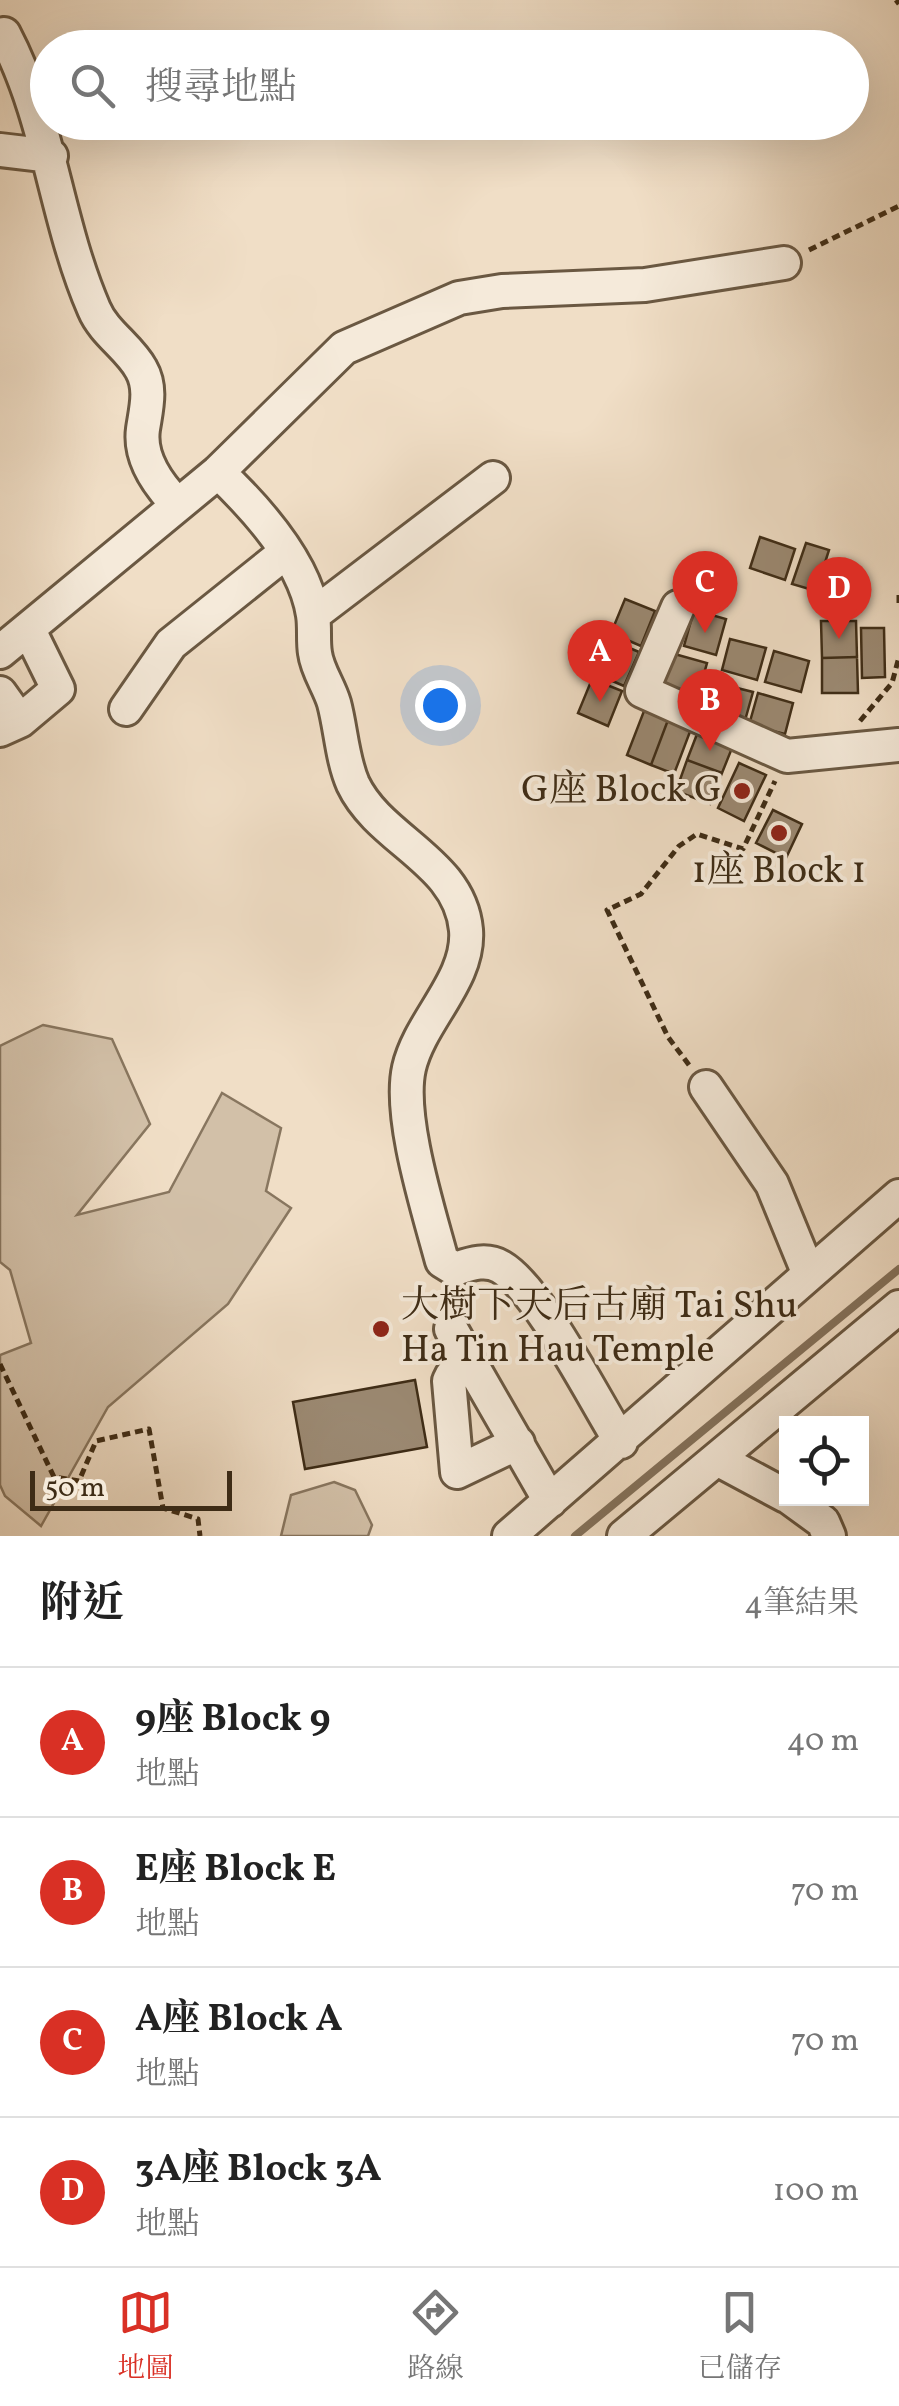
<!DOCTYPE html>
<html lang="zh-TW">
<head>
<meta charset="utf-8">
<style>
  body { margin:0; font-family:Vollkorn,"Noto Serif TC",serif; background:#f6f6f6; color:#222 }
  .controls { position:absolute; right:30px; bottom:30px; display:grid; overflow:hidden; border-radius:0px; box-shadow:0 10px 40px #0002 }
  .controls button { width:90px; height:90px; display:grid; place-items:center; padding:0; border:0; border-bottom:2px solid #e0e0e0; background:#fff; color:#222; font:50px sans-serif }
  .scale { position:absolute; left:30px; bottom:25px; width:202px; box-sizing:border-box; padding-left:10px; border:5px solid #3e2c16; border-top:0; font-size:28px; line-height:35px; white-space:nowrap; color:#3e2c16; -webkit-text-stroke:8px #f5eada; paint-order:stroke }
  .you { position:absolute; left:440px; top:705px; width:35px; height:35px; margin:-25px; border:8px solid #fff; border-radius:50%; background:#1a73e8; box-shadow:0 0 0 15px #1a73e833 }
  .badge { display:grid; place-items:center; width:65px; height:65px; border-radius:50%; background:#d93025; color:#fff; font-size:32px; font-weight:700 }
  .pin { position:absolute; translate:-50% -82px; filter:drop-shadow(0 2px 5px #0008) }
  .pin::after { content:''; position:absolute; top:52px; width:35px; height:30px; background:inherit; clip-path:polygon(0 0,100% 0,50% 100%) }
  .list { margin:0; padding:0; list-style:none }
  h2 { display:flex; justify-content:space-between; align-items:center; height:130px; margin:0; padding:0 40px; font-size:42px }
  h2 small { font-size:32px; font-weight:400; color:#767676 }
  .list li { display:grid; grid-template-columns:65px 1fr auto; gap:30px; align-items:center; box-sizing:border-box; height:150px; padding:0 40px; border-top:2px solid #e0e0e0 }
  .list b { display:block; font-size:38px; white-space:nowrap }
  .list p { margin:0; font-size:32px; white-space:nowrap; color:#767676 }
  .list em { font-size:32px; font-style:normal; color:#767676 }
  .icon { flex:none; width:55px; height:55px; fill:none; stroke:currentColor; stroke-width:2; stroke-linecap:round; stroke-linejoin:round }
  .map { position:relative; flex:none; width:899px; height:1536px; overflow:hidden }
  .search { position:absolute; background:#fff; box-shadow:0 10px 40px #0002; left:30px; right:30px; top:30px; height:110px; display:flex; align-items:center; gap:25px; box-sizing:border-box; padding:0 35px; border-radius:55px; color:#767676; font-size:38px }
  .sheet { height:730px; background:#fff }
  nav { display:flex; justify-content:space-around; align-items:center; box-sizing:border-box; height:140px; border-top:2px solid #e0e0e0; background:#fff; font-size:28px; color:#767676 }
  nav a { display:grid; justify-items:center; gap:5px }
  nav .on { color:#d93025 }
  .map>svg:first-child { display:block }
  .green { fill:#d2c0a8; stroke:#88765f; stroke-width:2.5 }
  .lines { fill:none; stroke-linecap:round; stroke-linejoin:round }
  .stream { stroke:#84725c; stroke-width:8 }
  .building { fill:#9b8972; stroke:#3e2c16; stroke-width:2.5 }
  .minor-casing { stroke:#6a5842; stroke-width:38 }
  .path { stroke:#3e2c16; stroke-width:5; stroke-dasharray:8 5; stroke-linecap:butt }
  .minor { stroke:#f5eada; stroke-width:32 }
  .poi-dot { fill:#8f2418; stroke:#f5eada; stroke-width:4 }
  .labels { text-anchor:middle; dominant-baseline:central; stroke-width:8; stroke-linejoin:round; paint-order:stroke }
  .poi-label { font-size:38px; fill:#3e2c16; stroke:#f5eada; text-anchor:end }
</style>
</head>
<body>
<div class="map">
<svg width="899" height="1536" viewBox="0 0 899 1536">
  <rect width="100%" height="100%" fill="#f0dec6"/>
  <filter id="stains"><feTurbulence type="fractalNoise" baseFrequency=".002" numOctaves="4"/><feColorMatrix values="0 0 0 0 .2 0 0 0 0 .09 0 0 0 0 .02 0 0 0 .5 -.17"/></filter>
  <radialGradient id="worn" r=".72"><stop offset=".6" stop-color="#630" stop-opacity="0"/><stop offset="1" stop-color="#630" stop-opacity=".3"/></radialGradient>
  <path class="green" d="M43,1025L112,1039L150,1124L77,1215L169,1192L222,1093L281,1128L266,1191L291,1208L228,1304L108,1407L41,1526L5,1496L0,1485V1355L31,1343L10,1270L0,1262V1046Z
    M334,1482L355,1490L372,1525L368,1536H281L291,1495Z"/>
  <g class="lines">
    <path class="stream" d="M575,1536L899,1269"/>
  </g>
  <path class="building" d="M760,537L795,549L785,580L750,568Z
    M806,543L829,550L816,591L792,584Z
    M625,599L655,611L641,646L611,633Z
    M694,610L726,619L716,655L684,646Z
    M821,621H856L857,657L822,658Z
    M861,628H884L885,677L862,678Z
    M608,639L639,652L624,686L594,673Z
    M730,639L766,648L757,680L722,670Z
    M774,651L809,661L801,692L765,682Z
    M671,653L707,663L698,695L662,685Z
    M857,657L858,693H822V658Z
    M592,679L622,691L608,726L578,713Z
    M717,683L753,692L744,724L708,714Z
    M758,693L793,703L785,734L749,725Z
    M644,711L668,720L651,765L627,755Z
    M668,720L691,729L674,774L651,765Z
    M699,729L734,743L722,773L687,760Z
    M687,760L722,773L710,804L676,791Z
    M739,763L766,775L744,821L718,808Z
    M773,810L802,824L786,858L756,843Z
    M415,1380L427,1447L305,1469L293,1402Z"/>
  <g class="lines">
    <g class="minor-casing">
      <path id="minor" d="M4,34C50,121 55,219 94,309C104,333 129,347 141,369C152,388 146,409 143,429C139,457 157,483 176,503
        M0,150L51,156
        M218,472C256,508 305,562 313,615C315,628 313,641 315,653C317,670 329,686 334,703C341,729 342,759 353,784C380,841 460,861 466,930C470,980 420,1020 409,1068C398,1117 429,1212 442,1261L455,1269C470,1264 486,1258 501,1267C539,1289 595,1401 621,1442
        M678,607L642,691L787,756L899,745
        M313,615L493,478
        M0,652L218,472L344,348L459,298L502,291L645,285L784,263
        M0,693L20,721
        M126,709L171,644L286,552
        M0,730L20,721L58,689L29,630
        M706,1087L772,1184L808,1272
        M451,1329L550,1501
        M471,1364L452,1375L449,1381L457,1472L518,1443
        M717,1459L786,1496
        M790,1498L823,1522L829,1536
        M509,1536L899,1196
        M624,1536L899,1307"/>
    </g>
    <path class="path" d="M896,0L899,4
      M809,250L899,206
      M899,595V603
      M860,721L892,683L899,657
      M689,1065L668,1037L607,910L641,894L679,846L697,834L743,849L775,781
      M0,1364L54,1477L79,1481L96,1441L149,1429L163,1508L198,1519L200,1536"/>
    <use href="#minor" class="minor"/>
  </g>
  <g class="poi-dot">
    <circle cx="742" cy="791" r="10"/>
    <circle cx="779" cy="833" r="10"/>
    <circle cx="381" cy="1329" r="10"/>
  </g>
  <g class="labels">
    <g class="poi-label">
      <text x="722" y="791">G座 Block G</text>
      <text x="779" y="872" text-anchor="middle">1座 Block 1</text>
      <text x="401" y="1307" text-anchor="start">大樹下天后古廟 Tai Shu<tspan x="401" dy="44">Ha Tin Hau Temple</tspan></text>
    </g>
  </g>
  <rect width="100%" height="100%" filter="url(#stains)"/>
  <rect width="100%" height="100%" fill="url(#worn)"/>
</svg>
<div class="controls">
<button><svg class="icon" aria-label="locate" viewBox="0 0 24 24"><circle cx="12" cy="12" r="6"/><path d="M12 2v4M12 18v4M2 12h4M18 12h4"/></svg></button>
</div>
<div class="scale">50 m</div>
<div class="you"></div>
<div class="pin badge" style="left:600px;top:702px">A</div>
<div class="pin badge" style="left:710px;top:751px">B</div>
<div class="pin badge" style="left:705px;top:633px">C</div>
<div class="pin badge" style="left:839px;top:639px">D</div>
<div class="search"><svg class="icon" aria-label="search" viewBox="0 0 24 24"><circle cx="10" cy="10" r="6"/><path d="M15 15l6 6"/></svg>搜尋地點</div>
</div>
<section class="sheet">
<h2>附近<small>4筆結果</small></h2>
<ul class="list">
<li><span class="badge">A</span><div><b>9座 Block 9</b><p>地點</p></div><em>40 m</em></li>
<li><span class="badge">B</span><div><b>E座 Block E</b><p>地點</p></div><em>70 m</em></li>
<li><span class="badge">C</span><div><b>A座 Block A</b><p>地點</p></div><em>70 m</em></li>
<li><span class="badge">D</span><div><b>3A座 Block 3A</b><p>地點</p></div><em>100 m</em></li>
</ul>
</section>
<nav>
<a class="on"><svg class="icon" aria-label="map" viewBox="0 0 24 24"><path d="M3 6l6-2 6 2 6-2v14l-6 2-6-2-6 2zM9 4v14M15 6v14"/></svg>地圖</a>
<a><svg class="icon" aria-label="directions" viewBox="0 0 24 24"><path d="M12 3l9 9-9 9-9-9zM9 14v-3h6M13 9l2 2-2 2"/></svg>路線</a>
<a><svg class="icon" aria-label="saved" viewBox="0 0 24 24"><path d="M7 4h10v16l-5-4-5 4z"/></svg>已儲存</a>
</nav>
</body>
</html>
